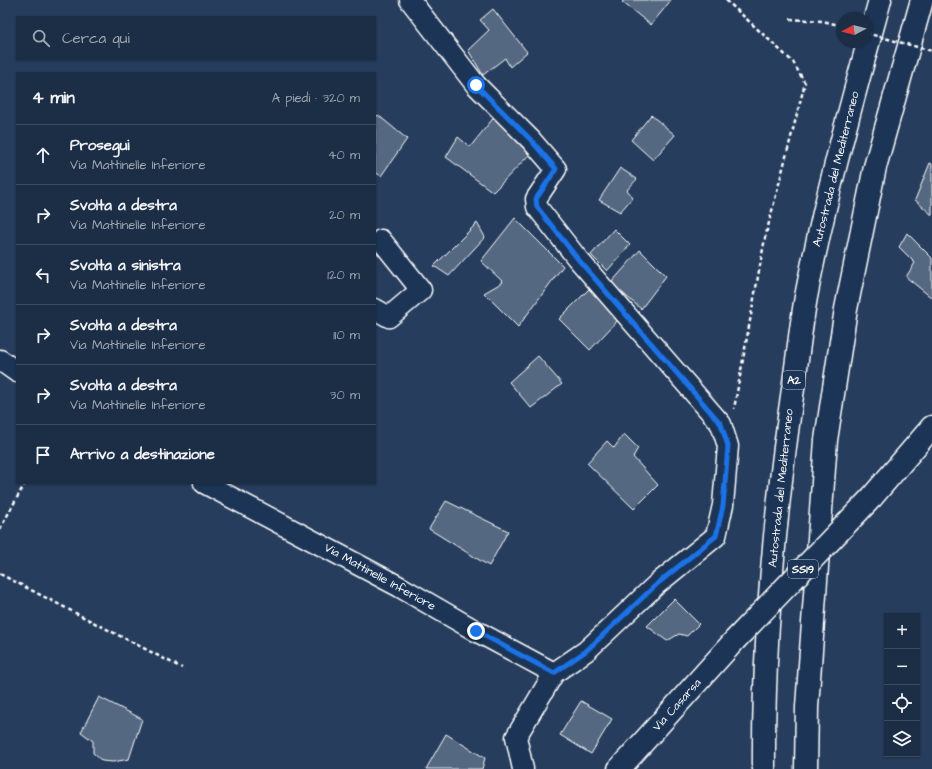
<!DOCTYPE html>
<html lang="it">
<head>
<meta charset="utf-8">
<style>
  body { margin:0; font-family:"Architects Daughter",sans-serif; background:#293a51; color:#f1f3f6 }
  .controls { position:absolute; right:12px; bottom:12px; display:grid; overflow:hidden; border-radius:0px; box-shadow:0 1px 3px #0004 }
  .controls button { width:36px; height:36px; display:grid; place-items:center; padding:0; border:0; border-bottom:1px solid #3a4a5f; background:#1c2e46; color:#f1f3f6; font:20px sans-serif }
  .compass { position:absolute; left:836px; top:12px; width:36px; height:36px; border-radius:50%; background:#1c2e46; box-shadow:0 1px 3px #0004; rotate:263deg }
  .stop { position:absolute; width:12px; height:12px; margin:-9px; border:3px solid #1a73e8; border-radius:50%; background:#fff }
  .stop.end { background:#1a73e8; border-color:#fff; box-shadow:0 1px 4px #0008 }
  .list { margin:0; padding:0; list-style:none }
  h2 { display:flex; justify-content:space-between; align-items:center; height:52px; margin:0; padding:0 16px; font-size:17px }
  h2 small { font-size:13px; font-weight:400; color:#a0a8b3 }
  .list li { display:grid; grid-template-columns:26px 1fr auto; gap:12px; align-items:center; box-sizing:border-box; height:60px; padding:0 16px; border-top:1px solid #3a4a5f }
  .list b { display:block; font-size:15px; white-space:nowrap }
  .list p { margin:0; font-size:13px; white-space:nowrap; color:#a0a8b3 }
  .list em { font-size:13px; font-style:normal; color:#a0a8b3 }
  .icon { flex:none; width:22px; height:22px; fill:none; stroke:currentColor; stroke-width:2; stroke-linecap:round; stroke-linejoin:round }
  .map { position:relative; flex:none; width:932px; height:769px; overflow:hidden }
  .search { position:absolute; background:#1c2e46; box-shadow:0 1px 3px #0004; left:16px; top:16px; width:360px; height:44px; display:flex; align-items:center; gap:10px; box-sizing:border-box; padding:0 14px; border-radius:0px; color:#a0a8b3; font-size:15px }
  .panel { position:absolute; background:#1c2e46; box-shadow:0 1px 3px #0004; left:16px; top:72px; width:360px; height:412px; border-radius:0px }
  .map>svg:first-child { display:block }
  .building { fill:#556781; stroke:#fff }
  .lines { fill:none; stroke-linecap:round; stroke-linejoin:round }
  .street-casing { stroke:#fff; stroke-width:23 }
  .primary-casing { stroke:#fff; stroke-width:25 }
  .highway-casing { stroke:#fff; stroke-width:25 }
  .path { stroke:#fff; stroke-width:2.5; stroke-dasharray:4 3; stroke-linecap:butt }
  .street { stroke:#1d3557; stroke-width:20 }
  .primary { stroke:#1d3557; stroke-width:22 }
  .highway { stroke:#1d3557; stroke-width:22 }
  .primary-bridge-casing { stroke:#fff; stroke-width:25; stroke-linecap:butt }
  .path-bridge { stroke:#fff; stroke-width:2.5; stroke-dasharray:4 3; stroke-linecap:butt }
  .primary-bridge { stroke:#1d3557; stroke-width:22 }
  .route { stroke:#1a73e8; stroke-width:5 }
  .labels { text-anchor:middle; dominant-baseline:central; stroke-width:3.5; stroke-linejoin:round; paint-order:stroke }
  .shield { fill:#1d3557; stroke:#bbc2cd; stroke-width:1 }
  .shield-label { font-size:11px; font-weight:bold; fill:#fff }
  .street-label { font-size:12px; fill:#fff; stroke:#1d3557 }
</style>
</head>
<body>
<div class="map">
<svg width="932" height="769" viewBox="0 0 932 769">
  <rect width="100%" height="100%" fill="#263d5e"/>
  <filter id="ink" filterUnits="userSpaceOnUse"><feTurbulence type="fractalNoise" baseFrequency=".025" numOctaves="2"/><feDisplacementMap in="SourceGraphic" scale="8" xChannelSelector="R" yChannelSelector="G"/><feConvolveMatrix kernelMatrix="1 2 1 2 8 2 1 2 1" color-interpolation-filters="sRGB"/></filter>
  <g filter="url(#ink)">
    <path class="building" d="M625,0H671L651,25L622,2Z
      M493,9L527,52L510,67L505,58L483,75L468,50L489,30L480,20Z
      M378,115L407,139L381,176L375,172V118Z
      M651,115L675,135L653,160L631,140Z
      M495,116L534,150L493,192L446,157L458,137L470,147Z
      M930,163L932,164V215L915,200Z
      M620,168L637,179L627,190L633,197L620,212L599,200Z
      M515,218L563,266L518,327L484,293L503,282L481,261Z
      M477,223L485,237L449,276L434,266Z
      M614,229L630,245L607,271L591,255Z
      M907,233L932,258V298L906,277L915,263L899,247Z
      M640,250L666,276L641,309L611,283Z
      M589,289L618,320L590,350L559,319Z
      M538,356L562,384L531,408L509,382Z
      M624,434L638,448L633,457L658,485L634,509L587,463L607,441L614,448Z
      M446,501L508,531L489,566L429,529Z
      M674,599L699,624L687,636L679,634L667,641L647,626Z
      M99,697L142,719L129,759L113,762L102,761L93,753V741L81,732Z
      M581,701L612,719L591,754L560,735Z
      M446,734L485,758L482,769H426Z"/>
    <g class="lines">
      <g class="street-casing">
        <path id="street" d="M410,0L476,85L531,140L556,169L536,199L537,207L577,258L721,424L728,446L723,505L716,536L657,584L586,651L554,673
          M375,309L389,317L421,290L381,240
          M0,360L17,372
          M204,483L400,587L476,631L554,673L516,737L523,769"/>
      </g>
      <g class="primary-casing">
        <path id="primary" d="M872,497L932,427
          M619,769L735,640"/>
      </g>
      <g class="highway-casing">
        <path id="highway" d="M764,769C763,640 775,510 794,382C798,354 801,325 806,297C825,197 853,98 880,0
          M806,769L807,707L826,440L846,309L875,167L922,0"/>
      </g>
      <path class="path" d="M726,0L793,62L805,83L765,238L734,409
        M790,19L823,21L842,26
        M0,529L25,483
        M0,574L182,668"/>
      <use href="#street" class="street"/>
      <use href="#primary" class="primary"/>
      <use href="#highway" class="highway"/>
      <g class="primary-bridge-casing">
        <path id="primary-bridge" d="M735,640L872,497"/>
      </g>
      <path class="path-bridge" d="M866,33L932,51"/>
      <use href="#primary-bridge" class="primary-bridge"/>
    </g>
  </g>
  <g class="lines" filter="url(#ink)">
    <path class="route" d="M476,631L554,673L586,651L657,584L716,536L723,506L728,446L721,424L577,258L537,207L536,199L556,169L531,140L476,85"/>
  </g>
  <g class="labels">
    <g class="shield">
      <rect x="783" y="371" width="22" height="18" rx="3"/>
      <rect x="788" y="560" width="30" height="18" rx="3"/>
    </g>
    <g class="shield-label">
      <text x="794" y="380">A2</text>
      <text x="803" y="569">SS19</text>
    </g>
    <g class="street-label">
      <text transform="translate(836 169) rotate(-76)">Autostrada del Mediterraneo</text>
      <text transform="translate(781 488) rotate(-84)">Autostrada del Mediterraneo</text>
      <text transform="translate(380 577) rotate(29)">Via Mattinelle Inferiore</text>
      <text transform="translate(677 705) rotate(-48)">Via Casarsa</text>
    </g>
  </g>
</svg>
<div class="controls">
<button>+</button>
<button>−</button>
<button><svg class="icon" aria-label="locate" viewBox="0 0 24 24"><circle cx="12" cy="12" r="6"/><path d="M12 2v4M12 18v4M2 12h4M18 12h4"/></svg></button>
<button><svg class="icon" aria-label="layers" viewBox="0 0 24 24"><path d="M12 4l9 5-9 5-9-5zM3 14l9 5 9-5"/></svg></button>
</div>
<svg class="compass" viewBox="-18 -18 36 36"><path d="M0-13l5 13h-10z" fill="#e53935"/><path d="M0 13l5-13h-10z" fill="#a0a8b3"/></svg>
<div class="stop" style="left:476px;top:85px"></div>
<div class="stop end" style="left:476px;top:631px"></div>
<div class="search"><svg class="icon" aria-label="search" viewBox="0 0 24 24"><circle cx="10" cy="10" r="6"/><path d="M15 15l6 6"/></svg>Cerca qui</div>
<section class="panel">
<h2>4 min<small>A piedi · 320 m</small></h2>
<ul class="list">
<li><svg class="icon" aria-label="ahead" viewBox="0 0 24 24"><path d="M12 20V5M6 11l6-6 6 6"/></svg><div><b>Prosegui</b><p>Via Mattinelle Inferiore</p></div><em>40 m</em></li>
<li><svg class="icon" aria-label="right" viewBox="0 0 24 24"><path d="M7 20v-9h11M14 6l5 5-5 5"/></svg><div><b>Svolta a destra</b><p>Via Mattinelle Inferiore</p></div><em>20 m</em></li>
<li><svg class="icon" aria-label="left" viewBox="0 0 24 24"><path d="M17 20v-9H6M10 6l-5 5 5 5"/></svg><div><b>Svolta a sinistra</b><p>Via Mattinelle Inferiore</p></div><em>120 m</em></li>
<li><svg class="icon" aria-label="right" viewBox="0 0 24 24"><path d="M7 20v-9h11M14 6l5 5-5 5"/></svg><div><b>Svolta a destra</b><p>Via Mattinelle Inferiore</p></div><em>110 m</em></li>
<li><svg class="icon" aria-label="right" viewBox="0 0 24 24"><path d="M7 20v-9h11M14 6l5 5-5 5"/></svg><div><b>Svolta a destra</b><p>Via Mattinelle Inferiore</p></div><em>30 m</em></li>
<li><svg class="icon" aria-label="arrive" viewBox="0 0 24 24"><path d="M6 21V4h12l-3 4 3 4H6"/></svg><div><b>Arrivo a destinazione</b></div></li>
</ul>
</section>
</div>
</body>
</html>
